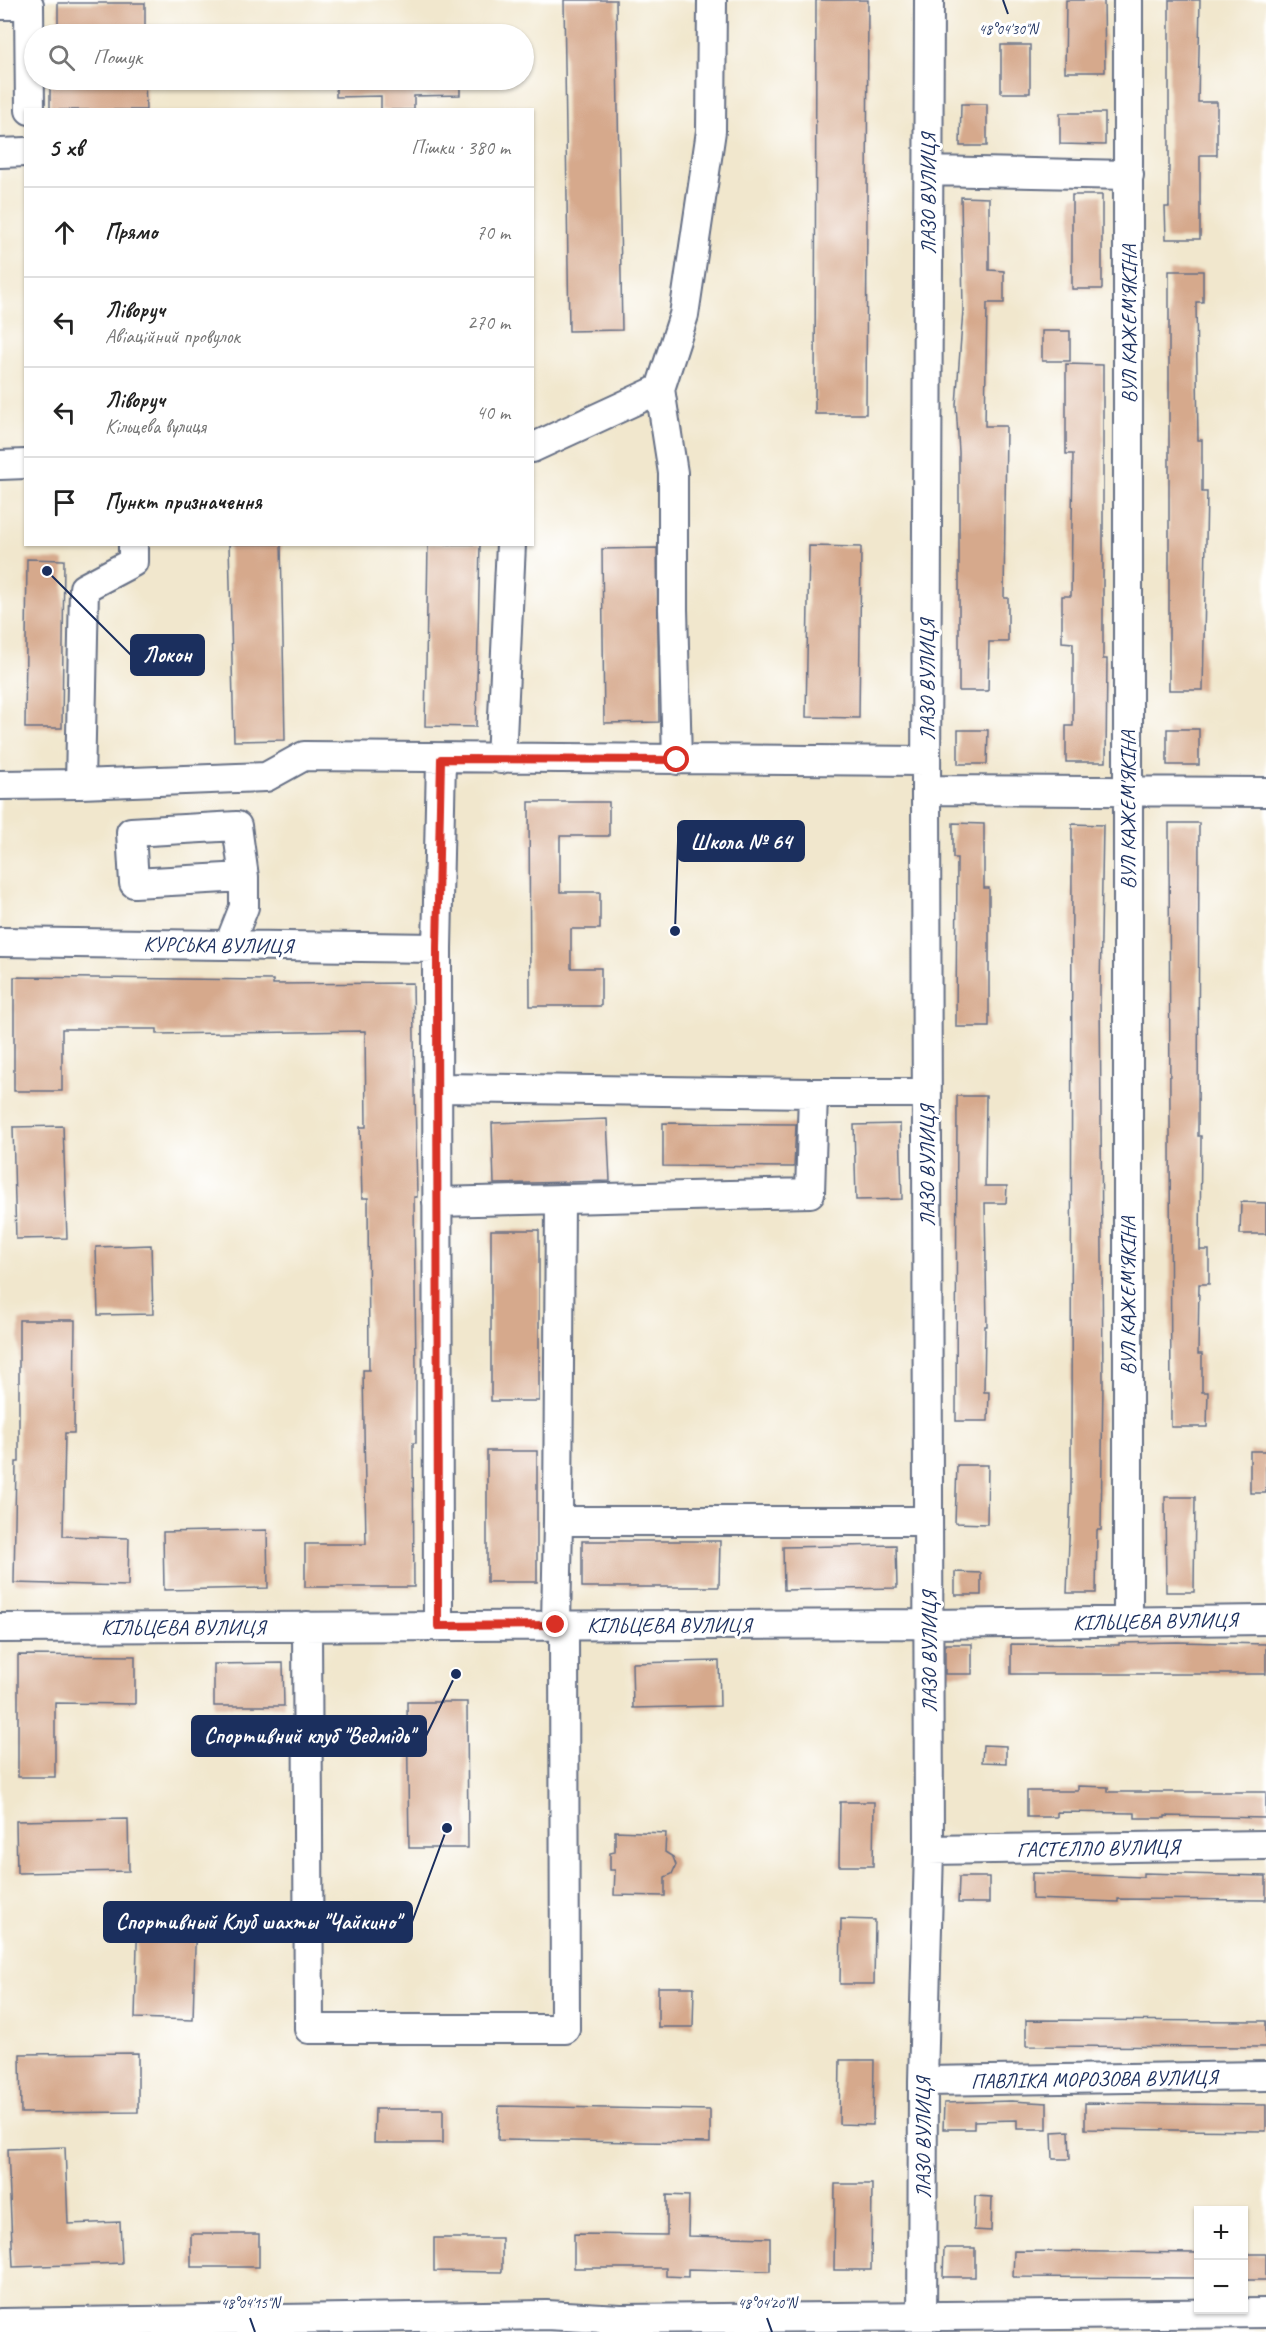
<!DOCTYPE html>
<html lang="uk">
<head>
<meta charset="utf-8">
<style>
  body { margin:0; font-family:Caveat,sans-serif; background:#f2f2f2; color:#222 }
  .controls { position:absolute; right:18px; bottom:18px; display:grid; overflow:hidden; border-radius:0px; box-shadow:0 2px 4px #0004 }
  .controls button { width:54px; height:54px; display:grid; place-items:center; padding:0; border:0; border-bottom:2px solid #e0e0e0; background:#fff; color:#222; font:30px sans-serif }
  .stop { position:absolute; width:18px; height:18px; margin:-14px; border:4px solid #d93025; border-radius:50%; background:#fff }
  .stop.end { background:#d93025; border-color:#fff; box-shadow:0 2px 6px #0008 }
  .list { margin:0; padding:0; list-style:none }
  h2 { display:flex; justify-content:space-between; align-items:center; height:78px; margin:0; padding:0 24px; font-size:26px }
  h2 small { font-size:20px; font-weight:400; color:#767676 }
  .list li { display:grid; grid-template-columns:39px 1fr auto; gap:18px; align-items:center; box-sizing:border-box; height:90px; padding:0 24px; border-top:2px solid #e0e0e0 }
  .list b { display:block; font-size:22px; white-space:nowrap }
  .list p { margin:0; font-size:20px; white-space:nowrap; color:#767676 }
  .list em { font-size:20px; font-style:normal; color:#767676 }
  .icon { flex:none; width:33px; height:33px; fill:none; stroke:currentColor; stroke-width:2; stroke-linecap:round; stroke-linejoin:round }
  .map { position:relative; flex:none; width:1266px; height:2332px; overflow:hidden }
  .search { position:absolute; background:#fff; box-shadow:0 2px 4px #0004; left:24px; top:24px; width:510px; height:66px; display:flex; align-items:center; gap:15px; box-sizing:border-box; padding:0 21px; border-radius:33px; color:#767676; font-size:22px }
  .panel { position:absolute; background:#fff; box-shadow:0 2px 4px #0004; left:24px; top:108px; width:510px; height:438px; border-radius:0px }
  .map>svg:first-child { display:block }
  .building { fill:#d6a98c }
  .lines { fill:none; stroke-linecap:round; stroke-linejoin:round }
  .minor-casing { stroke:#666f85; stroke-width:32 }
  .minor { stroke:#fff; stroke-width:28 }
  .route { stroke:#d93025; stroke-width:8 }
  .ticks { fill:none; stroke:#1b2f5e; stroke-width:2 }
  .labels { text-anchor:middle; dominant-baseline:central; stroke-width:6; stroke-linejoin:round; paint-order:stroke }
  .street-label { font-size:21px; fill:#1b2f5e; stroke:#fff }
  .ticks-label { font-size:15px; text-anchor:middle; fill:#1b2f5e; stroke:#fff; stroke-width:6; stroke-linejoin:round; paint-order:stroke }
  .leader { fill:none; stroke:#1b2f5e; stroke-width:2 }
  .callout-dot { fill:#1b2f5e; stroke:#fff; stroke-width:2 }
  .callout { fill:#1b2f5e; stroke:#1b2f5e; stroke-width:2 }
  .callout-label { font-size:22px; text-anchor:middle; font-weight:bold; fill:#fff }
</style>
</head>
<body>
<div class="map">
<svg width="1266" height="2332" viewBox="0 0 1266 2332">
  <rect width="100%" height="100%" fill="#fff"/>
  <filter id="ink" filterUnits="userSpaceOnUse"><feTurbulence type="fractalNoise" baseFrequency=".0167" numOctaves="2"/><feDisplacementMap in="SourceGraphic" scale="12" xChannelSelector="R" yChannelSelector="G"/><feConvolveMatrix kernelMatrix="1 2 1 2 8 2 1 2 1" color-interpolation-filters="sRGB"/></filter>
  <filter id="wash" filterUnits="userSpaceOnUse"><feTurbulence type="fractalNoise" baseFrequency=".008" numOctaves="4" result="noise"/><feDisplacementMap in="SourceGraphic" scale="24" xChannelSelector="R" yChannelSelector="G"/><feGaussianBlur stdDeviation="1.35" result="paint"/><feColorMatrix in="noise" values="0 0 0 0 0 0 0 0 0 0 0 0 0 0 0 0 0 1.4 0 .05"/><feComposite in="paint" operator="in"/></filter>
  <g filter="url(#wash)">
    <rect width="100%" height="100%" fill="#f1e7cd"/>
    <g id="blocks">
      <path class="building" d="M564,0H616L622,330L569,331Z
        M816,0H868L866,414H815Z
        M1066,0H1104L1105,72H1065Z
        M1169,0H1200L1198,102H1217V155H1200V239H1166L1165,207H1169Z
        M58,3H145V34H58Z
        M1001,45H1030V93H1001Z
        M58,80H145L146,110H50V84H58Z
        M336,80H460V95L414,96V110H381V96L336,97Z
        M961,104H987V146H960Z
        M1060,113H1105V145L1060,144Z
        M1072,195H1102V289H1072Z
        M961,197L989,198V270L1004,271V303H987L985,426H1006L1004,598H1008V642H989L988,691H959V452L956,405L963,310Z
        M1169,271H1203V302H1196L1198,440H1202V492H1207L1203,690H1169Z
        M1042,331H1070V361H1042Z
        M1066,364L1103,365V659H1107L1106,762H1066V726H1073V643L1062,642V596H1071L1073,454H1066Z
        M229,544H281L285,740L234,741Z
        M428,544H480L476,727L425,726Z
        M809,546L861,547L859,718L806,717Z
        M657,548L659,722L604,723L602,549Z
        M27,559L64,560L62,728H25Z
        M1167,729H1199V765H1167Z
        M958,730H988L987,764H958Z
        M529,802H609V836H560V892H600V929H571V968H601V1006H530Z
        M953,823L984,824V888H989V1027H956L957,858H953Z
        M1169,823H1199L1198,1136H1201L1200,1250H1209V1284H1199L1198,1354H1202V1392H1208L1207,1427H1171Z
        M1072,824L1103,825L1100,991L1103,1382L1101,1530H1097L1096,1593H1067L1071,1490Z
        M14,977L273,980V984L413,983L417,1197H414L416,1370V1443H413L414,1587H305V1544H366L363,1370H369L368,1198H362L360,1127H366L365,1031L157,1034V1029H62V1091H14Z
        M957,1096H986L985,1186H1007L1006,1203H985L987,1326H985L984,1392H989L988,1421H956Z
        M607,1119L610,1181L494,1184L492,1123Z
        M663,1123L796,1124L794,1167L663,1166Z
        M900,1124L902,1199L856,1200L854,1125Z
        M63,1126L67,1238L16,1239L13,1127Z
        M1241,1202L1266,1203V1234H1240Z
        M491,1230H539V1401H491Z
        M151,1245L153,1314L98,1315L96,1247Z
        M19,1320H75L74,1433H65L63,1536L129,1538L128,1586L14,1583L16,1462H19Z
        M487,1451H537V1582H487Z
        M1250,1451H1266V1493H1250Z
        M957,1465H988L987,1524L955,1523Z
        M1165,1497H1195L1194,1592H1166Z
        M267,1530L268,1588L164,1590L163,1532Z
        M582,1541H720L719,1587H582Z
        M896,1545L897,1588L784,1590L783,1547Z
        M955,1572L981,1573V1595H955Z
        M1177,1642L1266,1644V1674H1011V1644L1119,1645V1643Z
        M945,1644H972V1674H945Z
        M18,1655L135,1656V1704L55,1703V1777H18Z
        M719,1661L720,1706L633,1708L632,1663Z
        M283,1663L284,1706H214V1664Z
        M407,1702H467L468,1848H409Z
        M983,1745L1006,1746V1763L982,1762Z
        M1078,1786L1108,1787V1792H1266V1818L1165,1816V1818H1135V1813L1057,1812V1817H1027V1791H1078Z
        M840,1802H874L873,1866H839Z
        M128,1819L129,1871L17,1873L16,1821Z
        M615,1831L666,1833L665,1852L673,1857L676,1865L672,1874L665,1877V1896L614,1895L615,1870H610V1853L615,1852Z
        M1032,1873L1143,1877V1873L1266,1876V1900L1118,1899V1902L1032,1899Z
        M959,1877H989V1903H958Z
        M138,1909L196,1911L193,2020L135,2018Z
        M841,1919L875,1920L874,1984H840Z
        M658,1987H694L693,2027H658Z
        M1026,2020L1266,2021V2047L1026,2046Z
        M138,2053V2112L21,2113L20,2054Z
        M840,2060H874L873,2125L839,2124Z
        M1011,2101L1047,2103V2129H1017V2120L974,2121V2129H943L944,2103Z
        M1085,2103L1266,2105V2131L1085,2129Z
        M499,2106L710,2110V2143L498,2140Z
        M375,2109H443V2143H374Z
        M1069,2131L1070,2159H1053L1052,2132Z
        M65,2147L68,2224L120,2222L122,2263L13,2267L8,2149Z
        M835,2184H872L871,2270H834Z
        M667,2195L689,2196L688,2236L770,2238V2271L688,2269V2277L666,2276V2268H574V2234L667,2235Z
        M975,2196L992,2197L991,2231L974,2230Z
        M191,2234H259V2267H191Z
        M434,2238H502V2272L434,2271Z
        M944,2248H975V2277H943Z
        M1014,2251L1198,2253V2278L1013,2277Z
        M1244,2254H1266V2280H1244Z"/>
    </g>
  </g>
  <g filter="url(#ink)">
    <use href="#blocks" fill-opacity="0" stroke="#666f85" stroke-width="1.5"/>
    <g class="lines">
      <g class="minor-casing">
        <path id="minor" d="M1128,0V1620
          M0,5H29L30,110
          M0,153L26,152
          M929,171L1129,175
          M660,389L673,473V609L677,760
          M532,448L660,389L684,315L711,131L712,0
          M0,465L26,464
          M501,759L511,544
          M80,784L84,588L133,562V544
          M0,785L80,784L266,777L304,756L926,761
          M926,790L1266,792
          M0,942L437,948
          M229,945L244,907V877L134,883L131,832L237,826L244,877
          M437,1088L813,1093L810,1193L437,1202
          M813,1093H926
          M560,1199L558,1521H928
          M556,1625L558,1521
          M307,1626L309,2029H565L564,1625
          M438,1626L437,948L441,759
          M0,1628L929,1624L1266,1620
          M929,1850L1266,1845
          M923,2081L1266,2076
          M0,2323L546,2315L621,2319L1266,2313
          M922,2332L923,2081L929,1850L926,790L929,0"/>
      </g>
      <use href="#minor" class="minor"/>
    </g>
  </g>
  <g class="lines" filter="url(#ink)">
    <path class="route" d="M556,1625L438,1626L437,948L441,759L677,760"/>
  </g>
  <path class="ticks" d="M1003,0L1008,14M250,2318L255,2332M767,2318L772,2332"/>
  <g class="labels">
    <g class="street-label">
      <text transform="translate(928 194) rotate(-90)">ЛАЗО ВУЛИЦЯ</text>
      <text transform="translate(1129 324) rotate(-90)">ВУЛ КАЖЕМ'ЯКІНА</text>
      <text transform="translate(927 680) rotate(-90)">ЛАЗО ВУЛИЦЯ</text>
      <text transform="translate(1128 810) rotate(-90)">ВУЛ КАЖЕМ'ЯКІНА</text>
      <text transform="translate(218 945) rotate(1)">КУРСЬКА ВУЛИЦЯ</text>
      <text transform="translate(927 1166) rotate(-90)">ЛАЗО ВУЛИЦЯ</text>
      <text transform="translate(1128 1296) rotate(-90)">ВУЛ КАЖЕМ'ЯКІНА</text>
      <text transform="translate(1155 1621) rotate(-1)">КІЛЬЦЕВА ВУЛИЦЯ</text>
      <text x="669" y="1625">КІЛЬЦЕВА ВУЛИЦЯ</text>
      <text x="183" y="1627">КІЛЬЦЕВА ВУЛИЦЯ</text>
      <text transform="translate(929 1652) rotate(-90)">ЛАЗО ВУЛИЦЯ</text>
      <text transform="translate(1098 1848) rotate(-1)">ГАСТЕЛЛО ВУЛИЦЯ</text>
      <text transform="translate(1094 2079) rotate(-1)">ПАВЛІКА МОРОЗОВА ВУЛИЦЯ</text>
      <text transform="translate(923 2138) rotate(-90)">ЛАЗО ВУЛИЦЯ</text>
    </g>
  </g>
  <g class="ticks-label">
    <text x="1008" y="34">48°04'30"N</text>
    <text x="250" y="2308">48°04'15"N</text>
    <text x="767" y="2308">48°04'20"N</text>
  </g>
  <path class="leader" d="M47 571L131 655M675 931L678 841M456 1674L426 1736M447 1828L412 1922"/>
  <g class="callout-dot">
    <circle cx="47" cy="571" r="6"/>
    <circle cx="675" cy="931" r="6"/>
    <circle cx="456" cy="1674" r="6"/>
    <circle cx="447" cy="1828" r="6"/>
  </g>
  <g class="callout">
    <rect x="131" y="635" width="73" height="40" rx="6"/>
    <rect x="678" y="821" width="126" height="40" rx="6"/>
    <rect x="192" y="1716" width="234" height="40" rx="6"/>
    <rect x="104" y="1902" width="308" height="40" rx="6"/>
  </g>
  <g class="callout-label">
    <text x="167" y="662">Локон</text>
    <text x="741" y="849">Школа № 64</text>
    <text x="309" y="1743">Спортивний клуб "Ведмідь"</text>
    <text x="258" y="1929">Спортивный Клуб шахты "Чайкино"</text>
  </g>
</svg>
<div class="controls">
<button>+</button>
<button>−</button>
</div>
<div class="stop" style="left:677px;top:760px"></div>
<div class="stop end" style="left:556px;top:1625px"></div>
<div class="search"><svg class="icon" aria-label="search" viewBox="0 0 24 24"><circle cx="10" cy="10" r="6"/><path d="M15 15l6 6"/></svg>Пошук</div>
<section class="panel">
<h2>5 хв<small>Пішки · 380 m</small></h2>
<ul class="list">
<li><svg class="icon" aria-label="ahead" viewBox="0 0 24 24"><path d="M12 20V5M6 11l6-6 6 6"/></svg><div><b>Прямо</b></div><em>70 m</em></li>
<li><svg class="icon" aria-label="left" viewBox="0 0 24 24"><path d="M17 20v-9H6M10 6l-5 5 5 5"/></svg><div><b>Ліворуч</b><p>Авіаційний провулок</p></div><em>270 m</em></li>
<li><svg class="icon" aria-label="left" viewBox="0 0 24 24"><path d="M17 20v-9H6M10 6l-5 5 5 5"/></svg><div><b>Ліворуч</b><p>Кільцева вулиця</p></div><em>40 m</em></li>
<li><svg class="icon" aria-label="arrive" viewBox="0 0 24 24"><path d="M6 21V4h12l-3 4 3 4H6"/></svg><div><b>Пункт призначення</b></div></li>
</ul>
</section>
</div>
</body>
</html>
